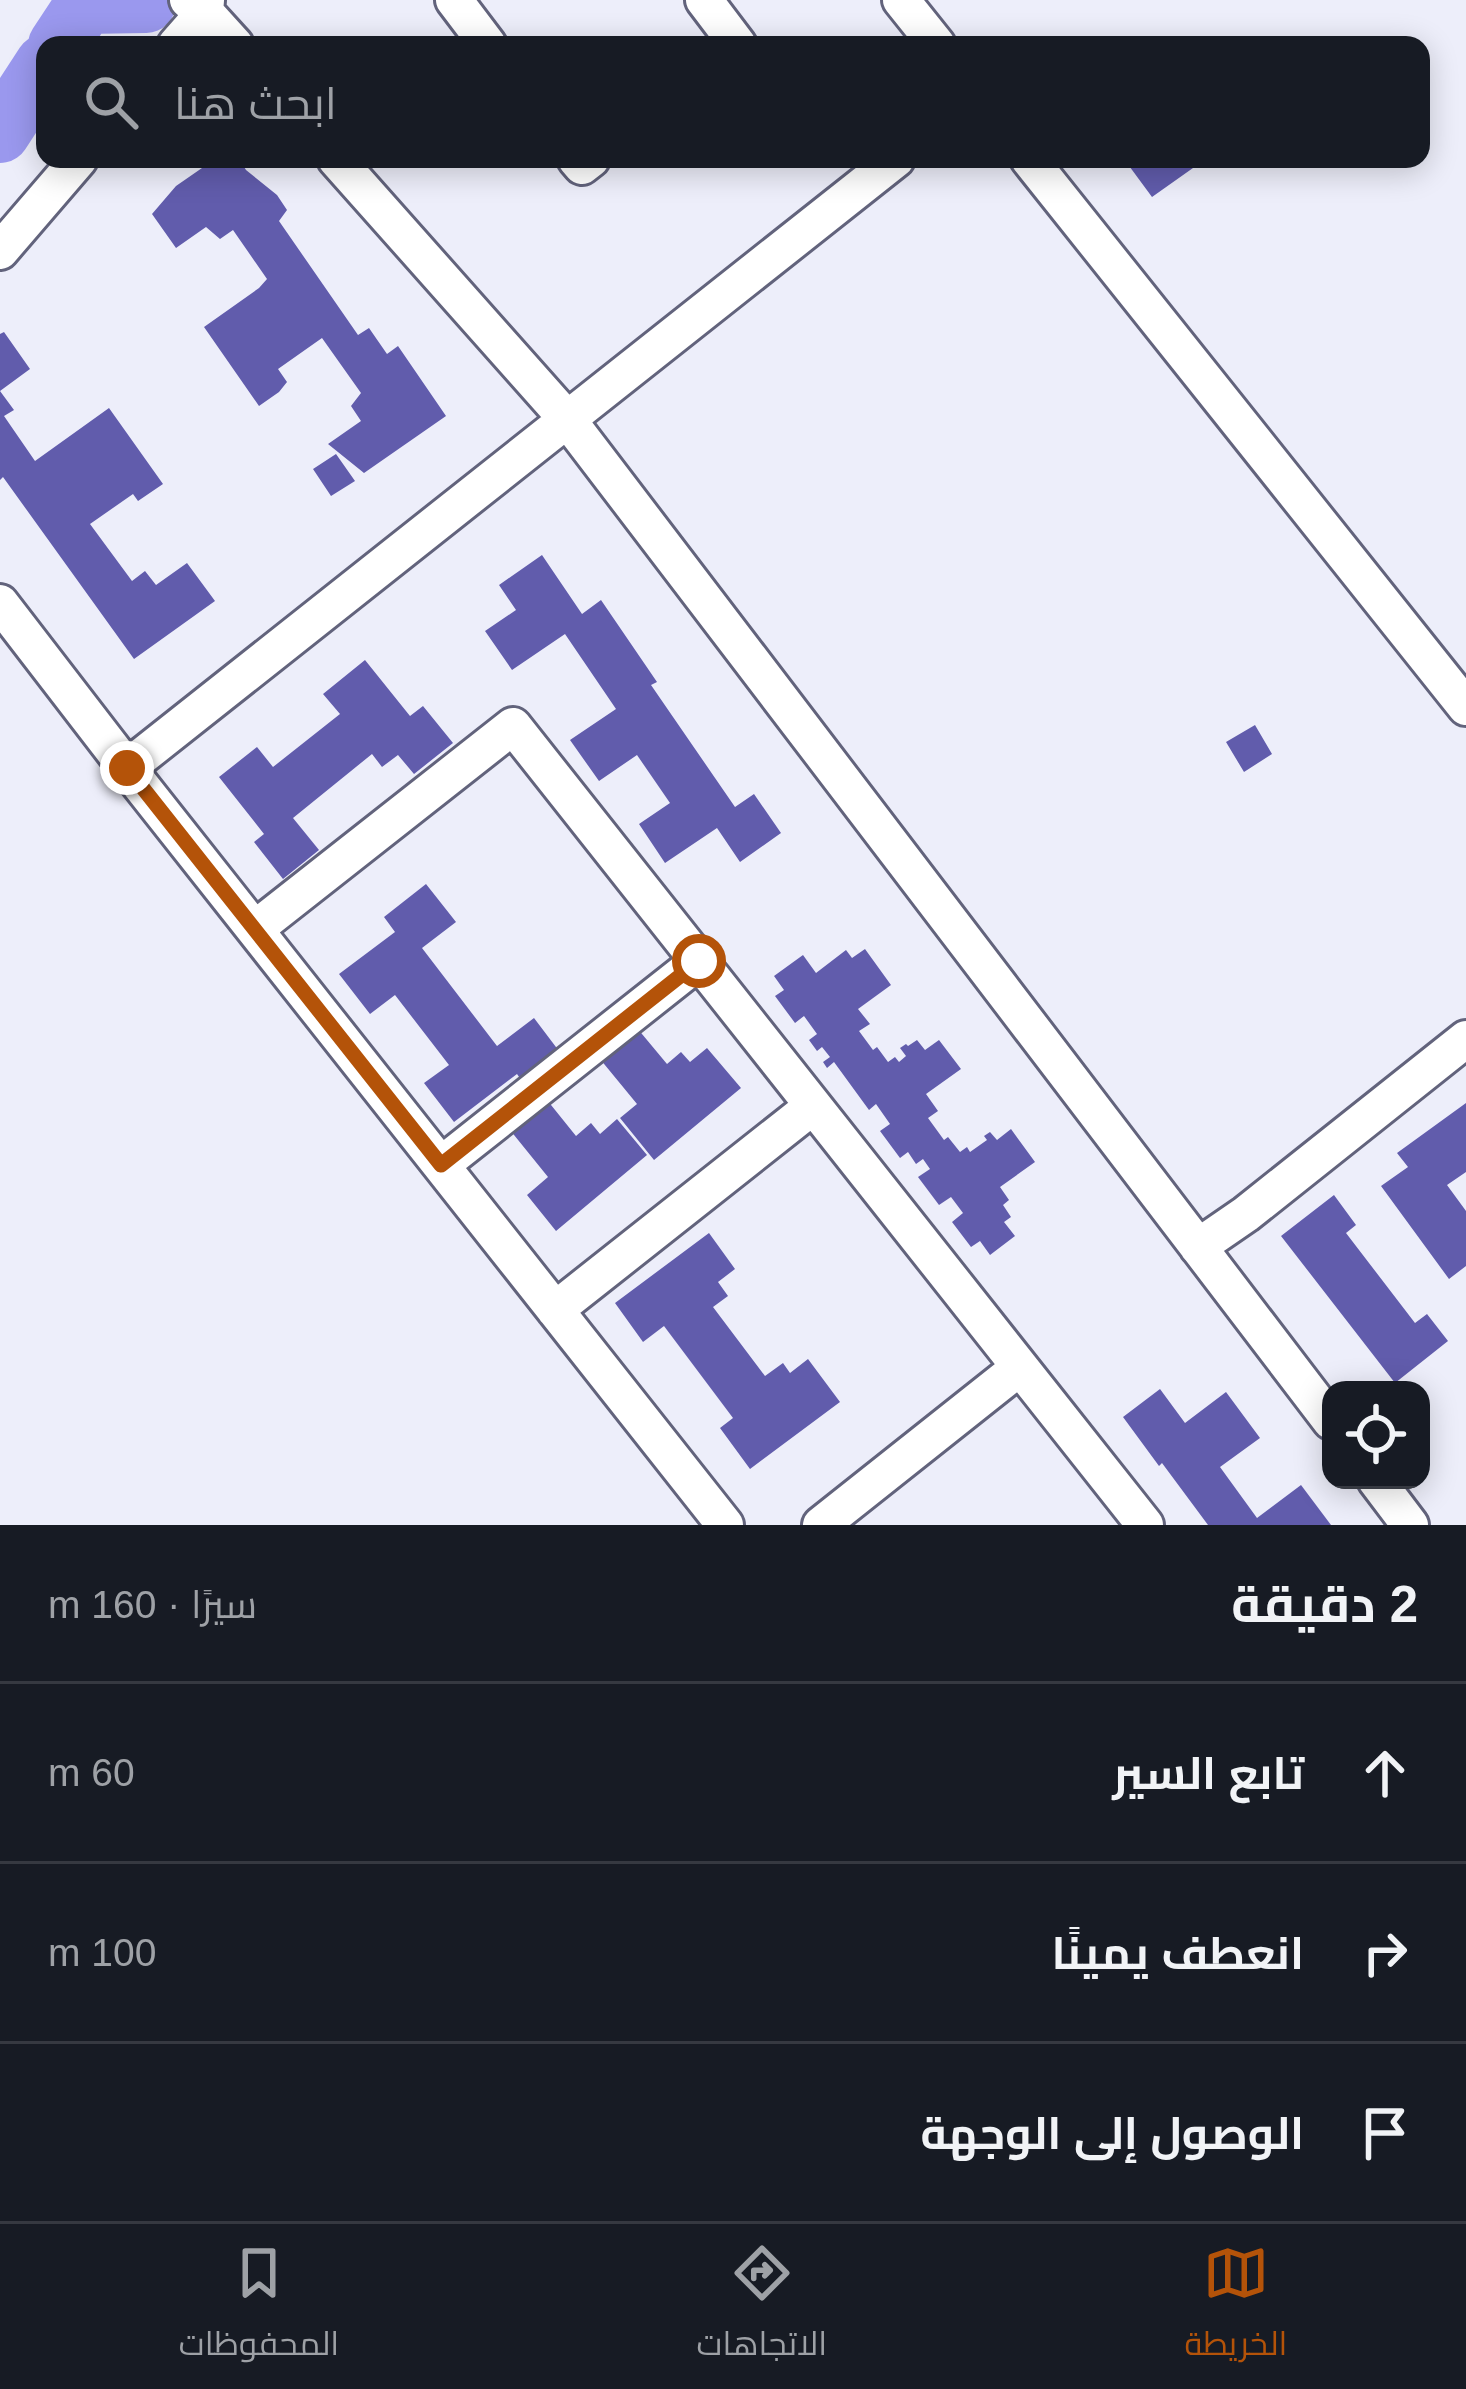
<!DOCTYPE html>
<html lang="ar">
<head>
<meta charset="utf-8">
<style>
  body { margin:0; font-family:Arial,Cairo,sans-serif; background:#242831; color:#f1f3f6; direction:rtl }
  .controls { position:absolute; right:36px; bottom:36px; display:grid; overflow:hidden; border-radius:24px; box-shadow:0 6px 30px #0003 }
  .controls button { width:108px; height:108px; display:grid; place-items:center; padding:0; border:0; border-bottom:3px solid #363941; background:#171b24; color:#f1f3f6; font:60px sans-serif }
  .stop { position:absolute; width:36px; height:36px; margin:-27px; border:9px solid #b45309; border-radius:50%; background:#fff }
  .stop.end { background:#b45309; border-color:#fff; box-shadow:0 3px 12px #0008 }
  .list { margin:0; padding:0; list-style:none }
  h2 { display:flex; justify-content:space-between; align-items:center; height:156px; margin:0; padding:0 48px; font-size:51px }
  h2 small { font-size:39px; font-weight:400; color:#9ea1a6 }
  .list li { display:grid; grid-template-columns:78px 1fr auto; gap:36px; align-items:center; box-sizing:border-box; height:180px; padding:0 48px; border-top:3px solid #363941 }
  .list b { display:block; font-size:45px; white-space:nowrap }
  .list em { font-size:39px; font-style:normal; color:#9ea1a6 }
  .icon { flex:none; width:66px; height:66px; fill:none; stroke:currentColor; stroke-width:2; stroke-linecap:round; stroke-linejoin:round }
  .map { position:relative; flex:none; width:1466px; height:1525px; overflow:hidden; direction:ltr }
  .search { position:absolute; background:#171b24; box-shadow:0 6px 30px #0003; left:36px; right:36px; top:36px; height:132px; display:flex; align-items:center; gap:30px; box-sizing:border-box; padding:0 42px; border-radius:24px; color:#9ea1a6; font-size:45px }
  .sheet { height:696px; background:#171b24 }
  nav { display:flex; justify-content:space-around; align-items:center; box-sizing:border-box; height:168px; border-top:3px solid #363941; background:#171b24; font-size:33px; color:#9ea1a6 }
  nav a { display:grid; justify-items:center; gap:6px }
  nav .on { color:#b45309 }
  .map>svg:first-child { display:block }
  .lines { fill:none; stroke-linecap:round; stroke-linejoin:round }
  .river { stroke:#9a98ee; stroke-width:60 }
  .building { fill:#615cac }
  .minor-casing { stroke:#62637c; stroke-width:42 }
  .minor { stroke:#fff; stroke-width:36 }
  .route { stroke:#b45309; stroke-width:15 }
</style>
</head>
<body>
<div class="map">
<svg width="1466" height="1525" viewBox="0 0 1466 1525">
  <rect width="100%" height="100%" fill="#edeefa"/>
  <g class="lines">
    <path class="river" d="M58,45L85,4L146,3V0
      M0,133L45,64"/>
  </g>
  <path class="building" d="M215,159H239L246,170L277,195L287,210L279,221L358,335L369,328L387,354L398,346L446,416L364,473L328,444L361,421L351,406L361,393L322,338L278,369L287,382L279,392L259,406L204,327L259,288L267,279L233,230L220,239L206,227L176,248L152,214L176,186Z
    M1124,159H1186L1193,168L1152,197Z
    M4,332L30,369L0,391L14,410L4,416L35,461L109,408L163,484L138,501L133,494L90,524L132,581L145,571L156,585L187,563L215,601L134,659L3,477L0,480V334Z
    M336,454L355,481L331,496L313,469Z
    M542,555L582,614L601,600L657,682L651,685L735,807L754,794L781,833L740,862L717,828L665,863L639,824L670,803L637,755L599,781L570,740L616,709L565,634L512,670L485,631L516,610L499,585Z
    M365,660L410,716L423,706L453,743L414,774L398,755L382,767L372,754L293,818L319,850L283,879L254,842L264,834L219,777L257,747L273,767L340,714L323,694Z
    M1255,725L1272,754L1244,772L1226,742Z
    M426,884L456,922L422,948L497,1046L534,1018L562,1055L524,1084L517,1074L454,1122L424,1083L449,1065L395,995L370,1014L339,974L395,932L384,917Z
    M865,949L891,985L858,1009L870,1024L859,1031L873,1050L877,1047L888,1062L895,1057L899,1062L906,1056L900,1048L906,1044L908,1046L917,1040L925,1050L939,1040L961,1069L926,1094L938,1111L928,1118L944,1140L948,1137L960,1152L967,1147L970,1152L987,1140L984,1136L990,1132L997,1140L1011,1129L1035,1162L1000,1187L1009,1200L1003,1205L1011,1217L1004,1222L1015,1236L990,1255L980,1241L971,1247L952,1222L963,1213L951,1197L939,1205L918,1177L930,1169L923,1159L916,1164L908,1152L900,1158L880,1131L890,1124L876,1104L869,1110L834,1062L827,1068L823,1062L830,1057L822,1047L817,1051L809,1040L817,1034L804,1016L795,1023L775,996L784,990L774,976L803,955L816,973L846,950L852,958Z
    M637,1028L667,1064L681,1052L690,1062L707,1048L741,1088L654,1160L620,1118L637,1104L600,1059Z
    M547,1100L576,1136L591,1123L600,1134L617,1119L647,1155L556,1231L527,1195L548,1177L510,1130Z
    M1466,1103V1172L1447,1185L1466,1211V1266L1449,1279L1381,1186L1408,1167L1397,1153Z
    M1334,1195L1356,1225L1346,1233L1415,1323L1427,1314L1448,1341L1395,1383L1281,1236Z
    M709,1233L735,1269L718,1282L728,1296L713,1307L765,1376L783,1363L790,1373L808,1359L840,1402L750,1469L720,1428L733,1418L664,1326L643,1342L615,1303Z
    M1160,1389L1185,1423L1226,1392L1260,1438L1220,1467L1257,1518L1301,1485L1331,1525H1208L1162,1463L1159,1466L1123,1417Z"/>
  <g class="lines">
    <g class="minor-casing">
      <path id="minor" d="M188,0L205,12L235,45
        M454,0L488,45
        M704,0L738,45
        M901,0L937,45
        M176,45L205,12L206,0
        M336,159L567,419L1331,1421
        M576,159L582,166L591,159
        M1029,159L1466,707
        M0,251L79,159
        M0,603L127,768
        M255,929L513,726L1145,1525
        M441,1165L699,961
        M1198,1247L1246,1214L1466,1039
        M555,1310L813,1106
        M1376,1480L1410,1525
        M725,1525L127,768L896,159
        M821,1525L1020,1367"/>
    </g>
    <use href="#minor" class="minor"/>
  </g>
  <g class="lines">
    <path class="route" d="M127,768L441,1165L699,961"/>
  </g>
</svg>
<div class="controls">
<button><svg class="icon" aria-label="locate" viewBox="0 0 24 24"><circle cx="12" cy="12" r="6"/><path d="M12 2v4M12 18v4M2 12h4M18 12h4"/></svg></button>
</div>
<div class="stop" style="left:699px;top:961px"></div>
<div class="stop end" style="left:127px;top:768px"></div>
<div class="search"><svg class="icon" aria-label="search" viewBox="0 0 24 24"><circle cx="10" cy="10" r="6"/><path d="M15 15l6 6"/></svg>ابحث هنا</div>
</div>
<section class="sheet">
<h2>2 دقيقة<small>سيرًا · 160 m</small></h2>
<ul class="list">
<li><svg class="icon" aria-label="ahead" viewBox="0 0 24 24"><path d="M12 20V5M6 11l6-6 6 6"/></svg><div><b>تابع السير</b></div><em>60 m</em></li>
<li><svg class="icon" aria-label="right" viewBox="0 0 24 24"><path d="M7 20v-9h11M14 6l5 5-5 5"/></svg><div><b>انعطف يمينًا</b></div><em>100 m</em></li>
<li><svg class="icon" aria-label="arrive" viewBox="0 0 24 24"><path d="M6 21V4h12l-3 4 3 4H6"/></svg><div><b>الوصول إلى الوجهة</b></div></li>
</ul>
</section>
<nav>
<a class="on"><svg class="icon" aria-label="map" viewBox="0 0 24 24"><path d="M3 6l6-2 6 2 6-2v14l-6 2-6-2-6 2zM9 4v14M15 6v14"/></svg>الخريطة</a>
<a><svg class="icon" aria-label="directions" viewBox="0 0 24 24"><path d="M12 3l9 9-9 9-9-9zM9 14v-3h6M13 9l2 2-2 2"/></svg>الاتجاهات</a>
<a><svg class="icon" aria-label="saved" viewBox="0 0 24 24"><path d="M7 4h10v16l-5-4-5 4z"/></svg>المحفوظات</a>
</nav>
</body>
</html>
